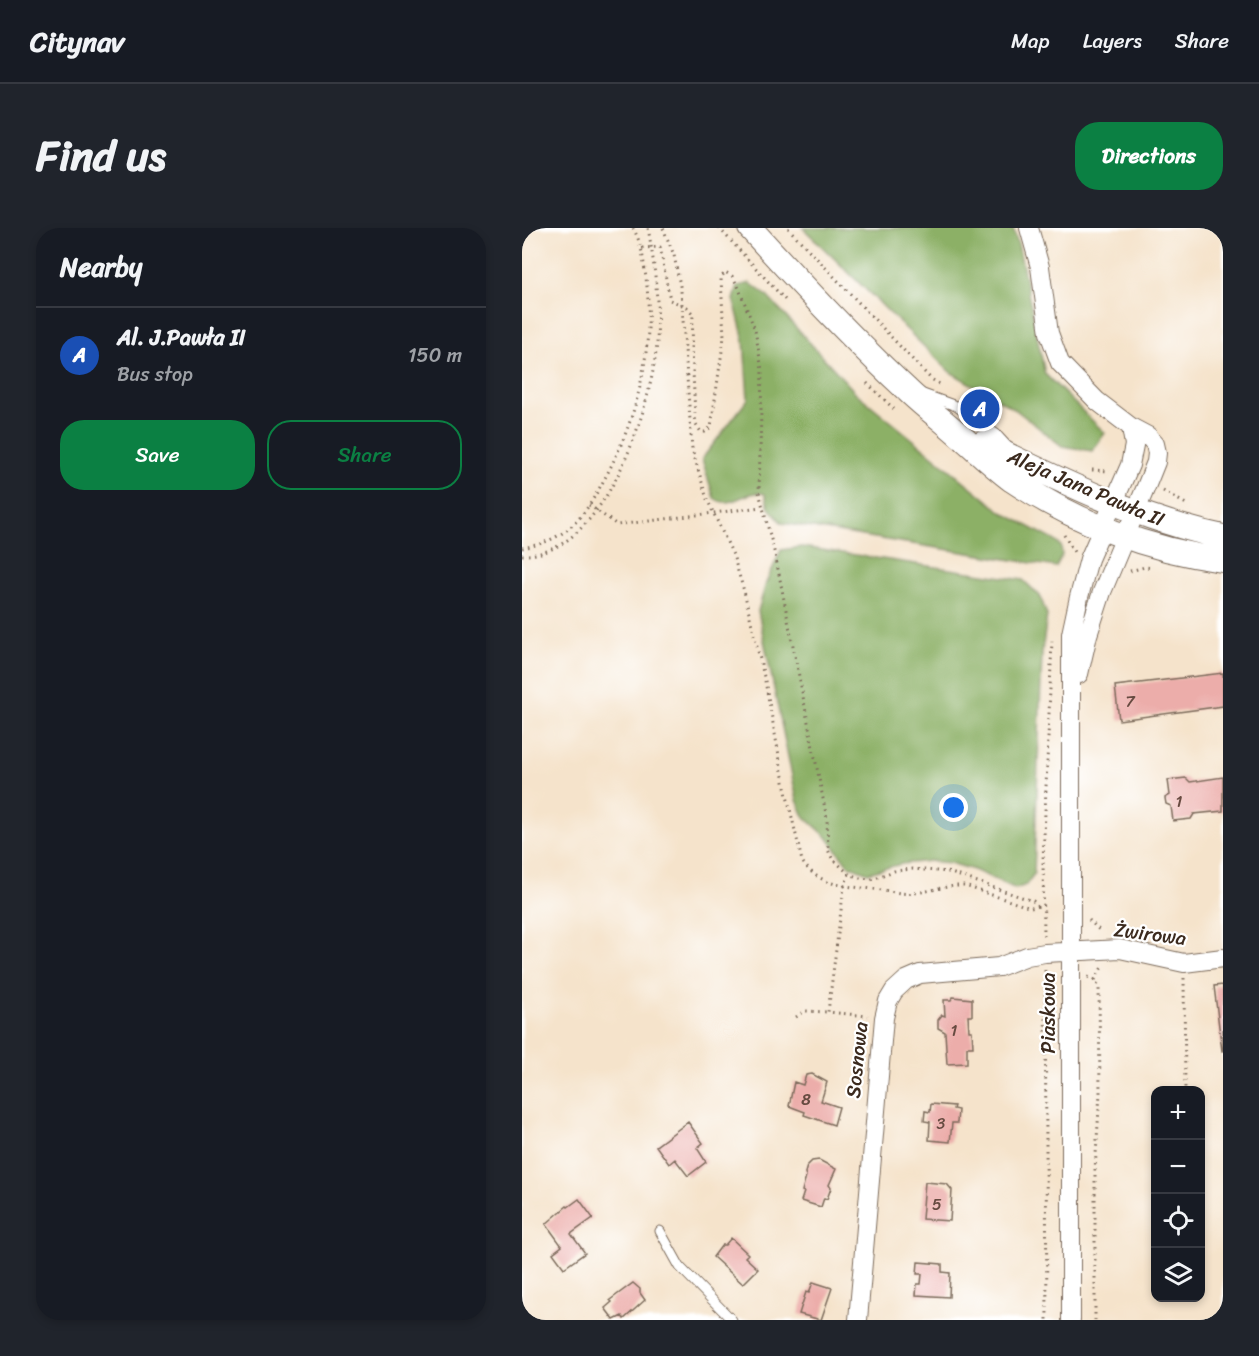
<!DOCTYPE html>
<html lang="en">
<head>
<meta charset="utf-8">
<style>
  body { margin:0; font-family:Sriracha,sans-serif; background:#20242c; color:#f1f3f6 }
  .controls { position:absolute; right:18px; bottom:18px; display:grid; overflow:hidden; border-radius:12px; box-shadow:0 3px 9px #0003 }
  .controls button { width:54px; height:54px; display:grid; place-items:center; padding:0; border:0; border-bottom:2px solid #363941; background:#171b24; color:#f1f3f6; font:30px sans-serif }
  .you { position:absolute; left:432px; top:580px; width:21px; height:21px; margin:-15px; border:4px solid #fff; border-radius:50%; background:#1a73e8; box-shadow:0 0 0 9px #1a73e833 }
  .badge { display:grid; place-items:center; width:39px; height:39px; border-radius:50%; background:#0b8043; color:#fff; font-size:20px; font-weight:700 }
  .pin { position:absolute; translate:-50% -50%; border:3px solid #fff; box-shadow:0 2px 6px #0006 }
  .list { margin:0; padding:0; list-style:none }
  h2 { display:flex; justify-content:space-between; align-items:center; height:78px; margin:0; padding:0 24px; font-size:26px }
  h2 small { font-size:20px; font-weight:400; color:#9ea1a6 }
  .list li { display:grid; grid-template-columns:39px 1fr auto; gap:18px; align-items:center; box-sizing:border-box; height:96px; padding:0 24px; border-top:2px solid #363941 }
  .list b { display:block; font-size:22px; white-space:nowrap }
  .list p { margin:0; font-size:20px; white-space:nowrap; color:#9ea1a6 }
  .list em { font-size:20px; font-style:normal; color:#9ea1a6 }
  .actions { display:flex; gap:12px; padding:18px 24px }
  .actions a { flex:1; padding:14px 0; border:2px solid #0b8043; border-radius:24px; text-align:center; font-size:21px; color:#0b8043 }
  .actions .main { background:#0b8043; color:#fff }
  .icon { flex:none; width:33px; height:33px; fill:none; stroke:currentColor; stroke-width:2; stroke-linecap:round; stroke-linejoin:round }
  .map { position:relative; flex:none; width:701px; height:1092px; overflow:hidden; border-radius:24px }
  header { display:flex; align-items:center; gap:36px; box-sizing:border-box; height:84px; padding:0 30px; background:#171b24; border-bottom:2px solid #363941 }
  header strong { font-size:28px }
  nav { display:flex; gap:33px; margin-inline-start:auto; font-size:21px }
  .intro { display:flex; align-items:center; justify-content:space-between; box-sizing:border-box; height:144px; padding:0 36px }
  h1 { margin:0; font-size:42px }
  .button { padding:15px 27px; border-radius:24px; background:#0b8043; color:#fff; font-size:21px; font-weight:700 }
  main { display:flex; gap:36px; padding:0 36px }
  aside { flex:1; background:#171b24; border-radius:24px; box-shadow:0 3px 9px #0003 }
  .map>svg:first-child { display:block }
  .forest { fill:#8cb066; stroke:#646d42; stroke-width:1.5 }
  .building { fill:#ecadaa }
  .lines { fill:none; stroke-linecap:round; stroke-linejoin:round }
  .lane-casing { stroke:#7c6b5b; stroke-width:11 }
  .street-casing { stroke:#7c6b5b; stroke-width:20 }
  .secondary-casing { stroke:#7c6b5b; stroke-width:26 }
  .path { stroke:#7c6b5b; stroke-width:3; stroke-dasharray:1.5 4.5; stroke-linecap:butt }
  .lane { stroke:#fff; stroke-width:9 }
  .street { stroke:#fff; stroke-width:18 }
  .secondary { stroke:#fff; stroke-width:24 }
  .labels { text-anchor:middle; dominant-baseline:central; stroke-width:4.5; stroke-linejoin:round; paint-order:stroke }
  .number-label { font-size:16px; fill:#674b41 }
  .street-label { font-size:20px; fill:#3b2a1e; stroke:#fff }
</style>
</head>
<body>
<header>
<strong>Citynav</strong>
<nav><a>Map</a><a>Layers</a><a>Share</a></nav>
</header>
<div class="intro"><h1>Find us</h1><a class="button">Directions</a></div>
<main>
<aside>
<h2>Nearby<small></small></h2>
<ul class="list">
<li><span class="badge" style="background:#1a4fb4">A</span><div><b>Al. J.Pawła II</b><p>Bus stop</p></div><em>150 m</em></li>
</ul>
<div class="actions"><a class="main">Save</a><a>Share</a></div>
</aside>
<div class="map">
<svg width="701" height="1092" viewBox="0 0 701 1092">
  <rect width="100%" height="100%" fill="#fff"/>
  <filter id="ink" filterUnits="userSpaceOnUse"><feTurbulence type="fractalNoise" baseFrequency=".0167" numOctaves="2"/><feDisplacementMap in="SourceGraphic" scale="12" xChannelSelector="R" yChannelSelector="G"/><feConvolveMatrix kernelMatrix="1 2 1 2 8 2 1 2 1" color-interpolation-filters="sRGB"/></filter>
  <filter id="wash" filterUnits="userSpaceOnUse"><feTurbulence type="fractalNoise" baseFrequency=".008" numOctaves="4" result="noise"/><feDisplacementMap in="SourceGraphic" scale="24" xChannelSelector="R" yChannelSelector="G"/><feGaussianBlur stdDeviation="1.35" result="paint"/><feColorMatrix in="noise" values="0 0 0 0 0 0 0 0 0 0 0 0 0 0 0 0 0 1.4 0 .05"/><feComposite in="paint" operator="in"/></filter>
  <g filter="url(#wash)">
    <rect width="100%" height="100%" fill="#f5e3cb"/>
    <path class="forest" d="M281,0H491L496,16L523,146L583,205L570,223L540,218L494,182L428,144Z
      M228,55L244,67L334,165L480,284L532,312L539,318L540,327L534,339L260,295L247,280L243,266C223,260 209,283 192,270L180,231L226,171L222,112L212,72L216,58Z
      M280,319L501,352L518,368L525,387L520,425L512,646L504,657L494,661L452,642L428,635L408,633L379,636L346,645L326,637L305,609L282,588L275,572L236,383L244,355L259,322Z"/>
    <g id="blocks">
      <path class="building" d="M701,445V478L597,492L593,458Z
        M701,549V583L672,586L669,591L651,593L649,578L644,576L643,570L648,567L646,552L664,550L668,554Z
        M701,757V823H700L692,758Z
        M431,769L450,771V788H446L447,803H450L451,819H445V835L425,836L423,804L416,800V792L420,787L423,788L422,772H429Z
        M290,846L305,854L299,873L317,879L312,897L282,887L283,884L267,878L272,854L281,857L284,847Z
        M409,876L432,878L431,881L436,882L435,895H430L428,914L407,912L408,894L402,893L403,883L408,884Z
        M166,894L181,915L175,920L184,934L166,948L153,931L147,936L134,918Z
        M297,932L314,941L307,957L309,960L305,971L302,970L299,979L279,973L282,964L280,963L284,948L283,945L285,938L290,933Z
        M403,954L425,956L430,962L428,993L400,991Z
        M57,971L71,990L49,1006L63,1025L42,1040L31,1025L40,1018L24,996L45,978L46,979Z
        M209,1010L226,1026L223,1029L236,1041L221,1056L191,1029L200,1017H203Z
        M396,1034L420,1036V1044L428,1045L427,1069L394,1067L395,1056H399L400,1046H395Z
        M291,1054L310,1060L299,1092L277,1086L284,1064L287,1065Z
        M111,1055L118,1061V1065L123,1072L102,1091L100,1088L92,1092L83,1080L90,1074L88,1072Z"/>
    </g>
  </g>
  <g filter="url(#ink)">
    <use href="#blocks" fill-opacity="0" stroke="#7c6b5b" stroke-width="1.5"/>
    <g class="lines">
      <g class="lane-casing">
        <path id="lane" d="M401,166L434,178L474,206L485,218
          M138,1003L158,1039L210,1092"/>
      </g>
      <g class="street-casing">
        <path id="street" d="M507,0L518,39L527,105L538,135L575,173L609,199L626,208L633,216L635,225L634,234L626,254L580,364L566,407L557,446
          M336,1092L362,790L366,773L372,763L384,752L398,746L477,739L505,728L523,725L598,721L662,735L701,730
          M549,1092V406L557,369L567,331L608,237L612,217L609,199"/>
      </g>
      <g class="secondary-casing">
        <path id="secondary" d="M228,0C278,55 329,110 383,160C399,176 418,190 435,205C453,220 471,238 490,252C553,294 626,322 701,332
          M461,215C539,253 616,291 701,309"/>
      </g>
      <path class="path" d="M141,0L152,27L159,63L170,221L185,271L211,327L222,363L243,453L263,559L280,633C298,661 331,658 360,662C371,663 381,667 392,665C410,663 425,657 443,658L509,680L522,677
        M197,0L265,74
        M266,0L409,151L419,157
        M120,20L138,19L148,72L165,79L171,86L170,120L173,188L174,196L179,204H183L189,199L202,109L199,50L203,44L210,48L216,58L233,102L240,142L237,264L254,331L305,591L306,622L310,630L327,646L338,650L350,651L372,643L391,641L426,644L511,673L515,677
        M345,155L373,182
        M570,242L588,243
        M641,263L664,276
        M67,277L95,297L239,279
        M542,307L552,324
        M0,320C17,317 32,312 46,301C62,289 73,268 83,250C117,187 134,115 123,43C121,28 119,14 111,0
        M0,327C82,330 130,179 135,114C137,76 133,38 126,0
        M608,343L623,339L631,340
        M327,646L322,659L306,784L346,788
        M567,692L579,704
        M522,708L521,633L530,412
        M523,742L525,1092
        M566,749L573,752L577,758L578,865L573,942V1092
        M662,750L663,862
        M573,752L580,739
        M274,789L283,783L306,784"/>
      <use href="#lane" class="lane"/>
      <use href="#street" class="street"/>
      <use href="#secondary" class="secondary"/>
    </g>
  </g>
  <g class="labels">
    <g class="number-label">
      <text x="608" y="473">7</text>
      <text x="657" y="573">1</text>
      <text x="432" y="802">1</text>
      <text x="284" y="871">8</text>
      <text x="419" y="895">3</text>
      <text x="415" y="976">5</text>
    </g>
    <g class="street-label">
      <text transform="translate(564 260) rotate(23)">Aleja Jana Pawła II</text>
      <text transform="translate(628 706) rotate(7)">Żwirowa</text>
      <text transform="translate(526 785) rotate(-90)">Piaskowa</text>
      <text transform="translate(335 832) rotate(-84)">Sosnowa</text>
    </g>
  </g>
</svg>
<div class="controls">
<button>+</button>
<button>−</button>
<button><svg class="icon" aria-label="locate" viewBox="0 0 24 24"><circle cx="12" cy="12" r="6"/><path d="M12 2v4M12 18v4M2 12h4M18 12h4"/></svg></button>
<button><svg class="icon" aria-label="layers" viewBox="0 0 24 24"><path d="M12 4l9 5-9 5-9-5zM3 14l9 5 9-5"/></svg></button>
</div>
<div class="you"></div>
<div class="pin badge" style="left:458px;top:181px;background:#1a4fb4">A</div>
</div>
</main>
</body>
</html>
